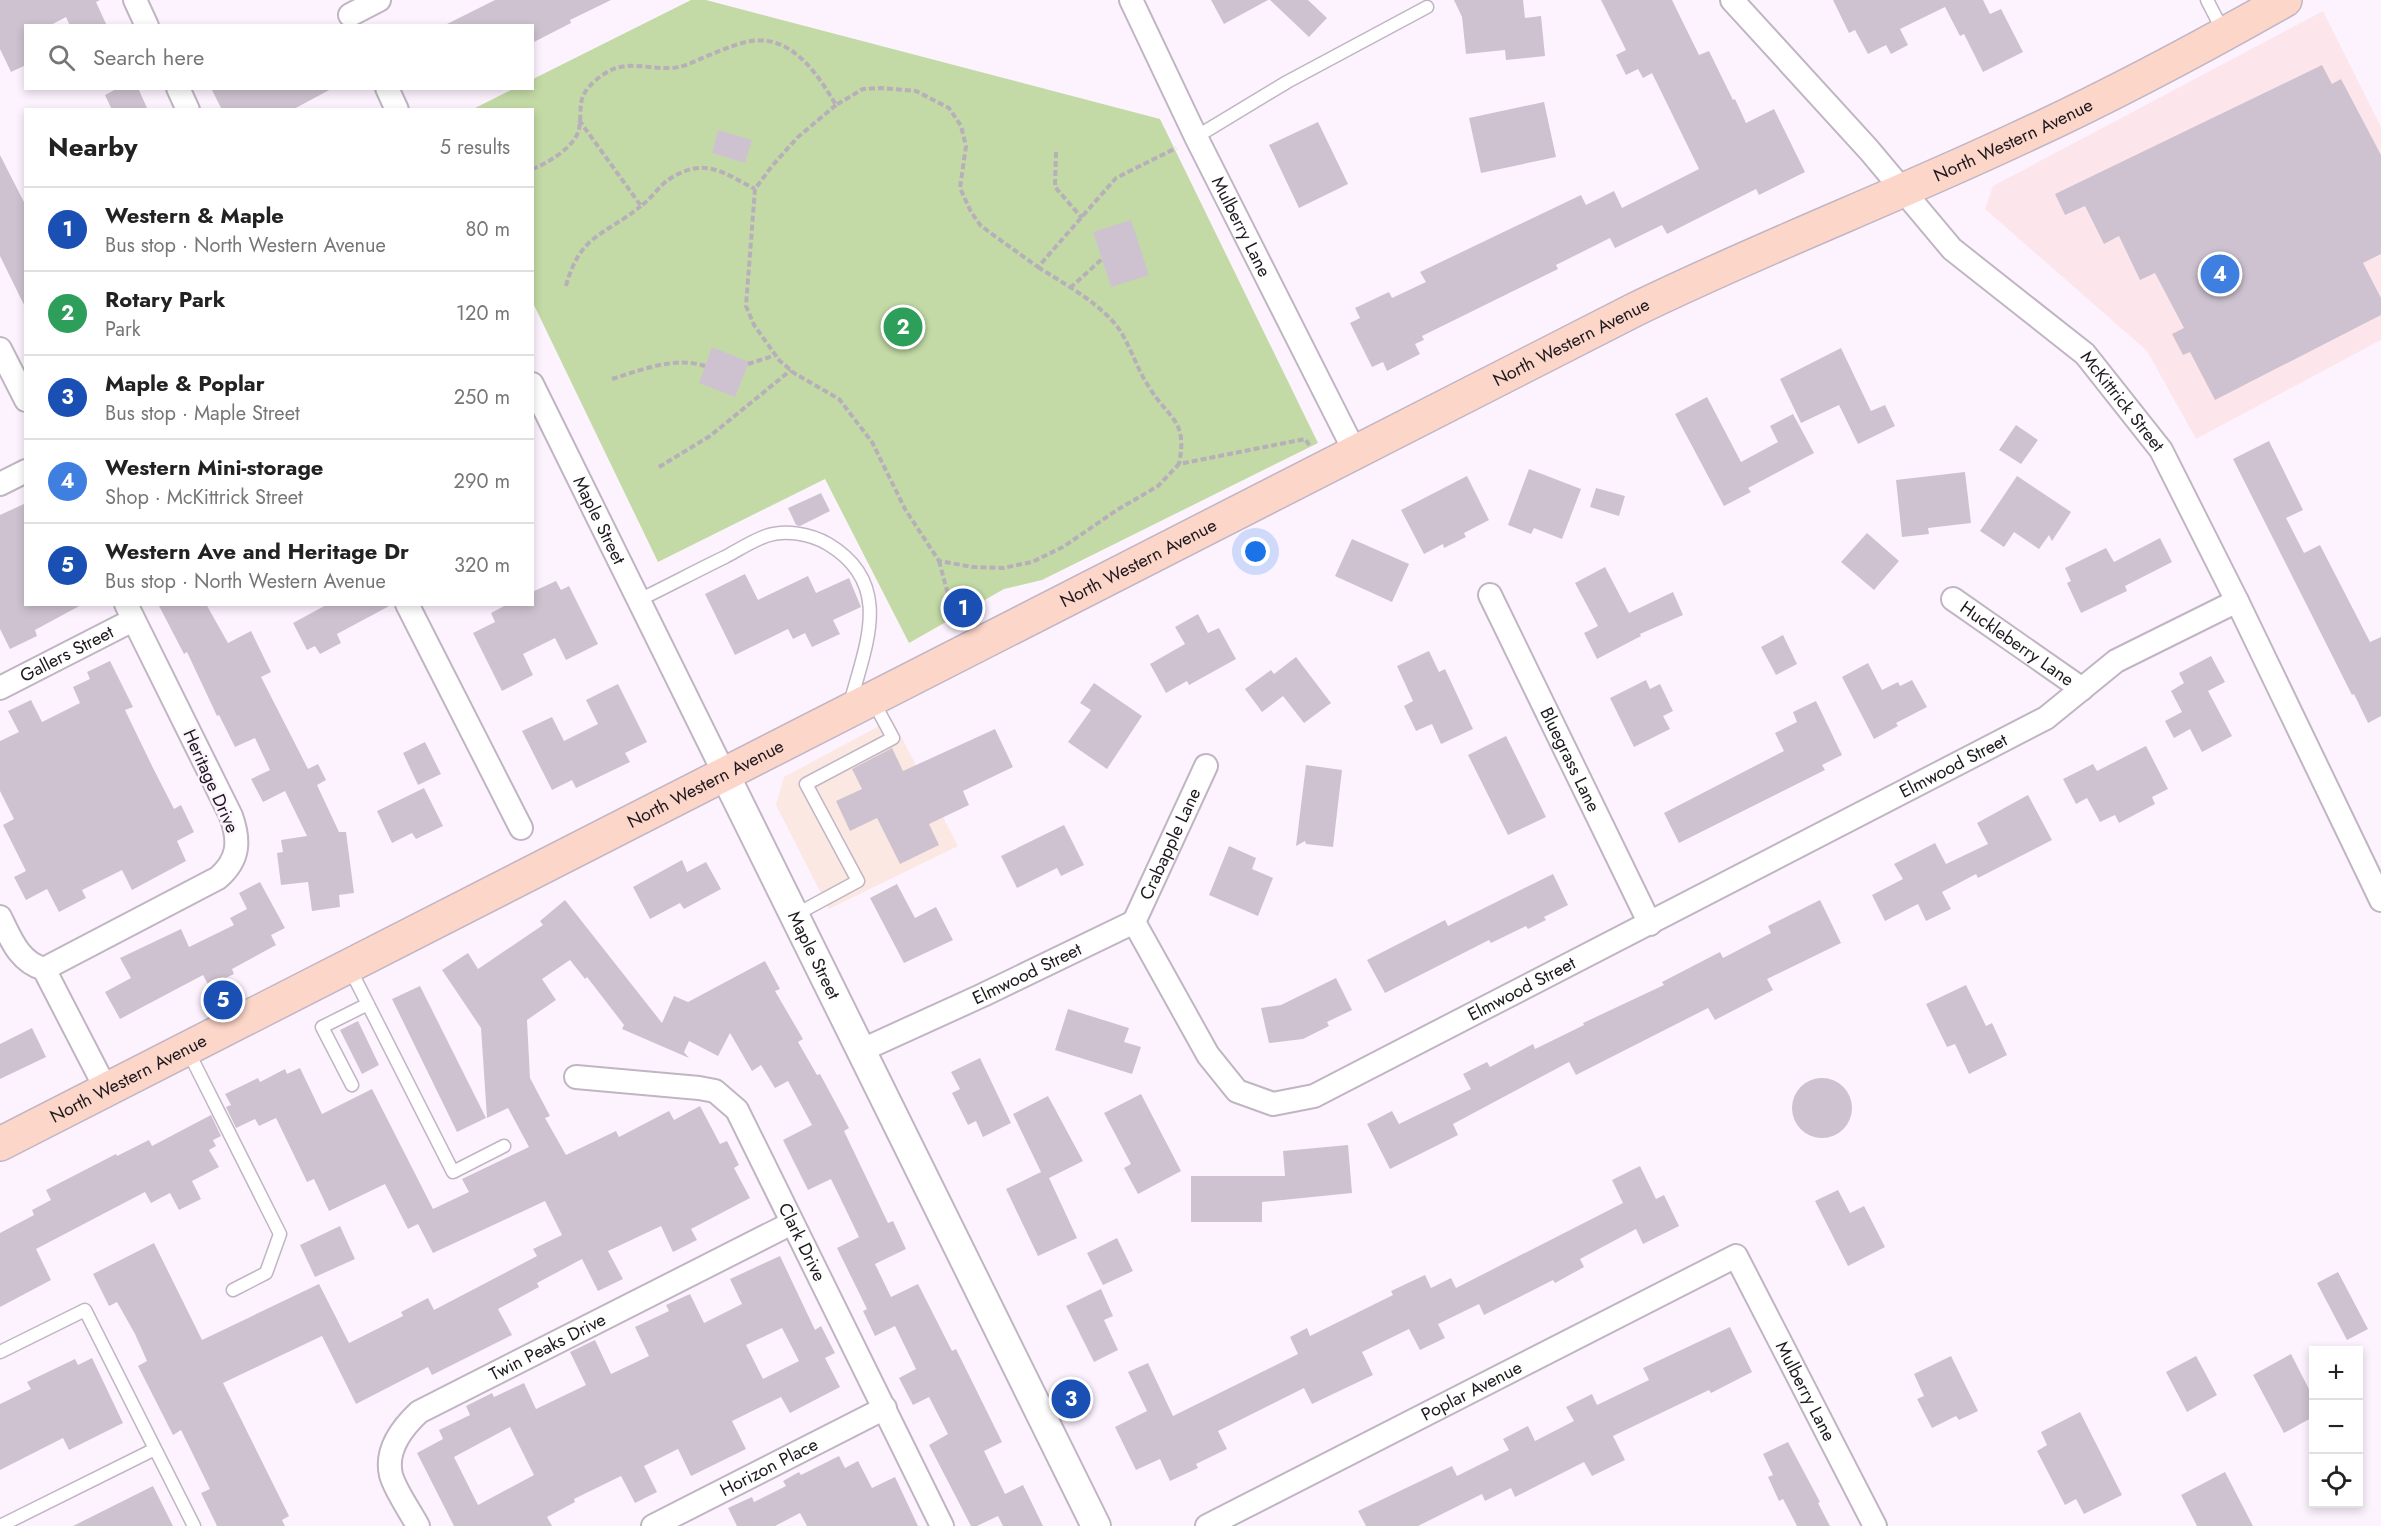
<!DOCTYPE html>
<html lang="en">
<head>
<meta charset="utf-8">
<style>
  body { margin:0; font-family:Jost,sans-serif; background:#f6f6f6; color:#222 }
  .controls { position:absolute; right:18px; bottom:18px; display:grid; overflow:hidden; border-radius:0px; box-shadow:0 3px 9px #0003 }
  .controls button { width:54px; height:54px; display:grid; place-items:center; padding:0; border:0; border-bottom:2px solid #e0e0e0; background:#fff; color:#222; font:30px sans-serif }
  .you { position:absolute; left:1256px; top:552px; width:21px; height:21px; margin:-15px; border:4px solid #fff; border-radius:50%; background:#1a73e8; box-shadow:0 0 0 9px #1a73e833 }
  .badge { display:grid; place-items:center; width:39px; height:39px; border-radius:50%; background:#db2777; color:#fff; font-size:20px; font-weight:700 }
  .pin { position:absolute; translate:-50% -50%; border:3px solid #fff; box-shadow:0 2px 6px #0006 }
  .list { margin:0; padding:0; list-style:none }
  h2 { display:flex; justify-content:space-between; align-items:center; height:78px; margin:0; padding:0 24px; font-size:26px }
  h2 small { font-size:20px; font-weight:400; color:#767676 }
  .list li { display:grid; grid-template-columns:39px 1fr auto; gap:18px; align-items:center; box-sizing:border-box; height:84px; padding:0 24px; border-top:2px solid #e0e0e0 }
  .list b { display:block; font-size:22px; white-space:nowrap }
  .list p { margin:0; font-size:20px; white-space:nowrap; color:#767676 }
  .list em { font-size:20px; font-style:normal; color:#767676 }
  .icon { flex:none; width:33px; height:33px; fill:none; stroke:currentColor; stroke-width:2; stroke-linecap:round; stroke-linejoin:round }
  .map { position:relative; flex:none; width:2381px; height:1526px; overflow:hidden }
  .search { position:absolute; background:#fff; box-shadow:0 3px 9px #0003; left:24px; top:24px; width:510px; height:66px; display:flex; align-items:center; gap:15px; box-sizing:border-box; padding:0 21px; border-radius:0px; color:#767676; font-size:22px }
  .panel { position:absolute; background:#fff; box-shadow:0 3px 9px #0003; left:24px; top:108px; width:510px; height:498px; border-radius:0px }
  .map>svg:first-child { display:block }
  .commercial { fill:#fce8e2 }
  .industrial { fill:#fce6eb }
  .green { fill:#c3daa6 }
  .building { fill:#cec2d0; fill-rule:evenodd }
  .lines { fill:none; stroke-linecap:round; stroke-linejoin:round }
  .service-casing { stroke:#c1b5c3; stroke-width:15 }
  .minor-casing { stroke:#c1b5c3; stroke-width:26 }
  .tertiary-casing { stroke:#c1b5c3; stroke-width:32 }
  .secondary-casing { stroke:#c1b5c3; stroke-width:36 }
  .path { stroke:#b7afb9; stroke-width:4; stroke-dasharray:6 3; stroke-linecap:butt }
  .service { stroke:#fff; stroke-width:12 }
  .minor { stroke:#fff; stroke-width:22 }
  .tertiary { stroke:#fff; stroke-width:28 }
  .secondary { stroke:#fdd6ca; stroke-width:33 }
  .labels { text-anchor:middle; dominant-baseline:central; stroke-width:5; stroke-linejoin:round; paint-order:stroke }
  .street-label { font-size:18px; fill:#1d191e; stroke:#fdf3ff }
</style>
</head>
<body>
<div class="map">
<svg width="2381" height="1526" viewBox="0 0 2381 1526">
  <rect width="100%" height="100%" fill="#fdf3ff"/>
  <path class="commercial" d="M892,719L958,846L829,909L776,805L784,777Z"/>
  <path class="industrial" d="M2323,11L2381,127V340L2196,439L2147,351L1985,209L1993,186Z"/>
  <path class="green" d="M691,0H706L1160,119L1318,443L1042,580L1004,589L909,643L825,479L658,562L533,303L532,110H471L513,89L532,88L533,79Z"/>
  <path class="building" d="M0,0H100L96,2L107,26H70L66,17L49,26H26V65L11,72L0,49Z
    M495,0H611L570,20L571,23L532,43V26H443Z
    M1211,0H1268L1224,24Z
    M1270,0H1308L1327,18L1309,37Z
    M1454,0H1523L1525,18L1541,16L1545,56L1506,60L1505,50L1466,54L1462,17Z
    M1601,0H1672L1699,55L1709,51L1733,100L1735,99L1746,123L1774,109L1805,172L1759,195L1756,189L1667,234L1662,225L1615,248L1610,238L1556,265L1558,269L1422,336L1424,340L1415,344L1420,354L1387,371L1383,362L1372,367L1350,323L1360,318L1355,308L1389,292L1392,298L1426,282L1420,272L1581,195L1586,205L1614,191L1622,208L1699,169L1652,73L1643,78L1638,69L1626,75L1616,55L1626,50Z
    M1833,0H1983L1990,14L2001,9L2023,52L1983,72L1964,34L1960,36L1945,7L1900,29L1908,45L1891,54L1886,45L1868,54L1855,30L1849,33Z
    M2322,65L2332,84L2341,79L2381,155V254L2363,263L2381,298V315L2215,400L2190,352L2183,355L2172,334L2184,328L2155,273L2140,280L2119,236L2104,244L2085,206L2065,215L2055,194Z
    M118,88H138L148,110H112L105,95Z
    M211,88H333L292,110H222Z
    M1544,102L1556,157L1481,173L1469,118Z
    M1318,122L1348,184L1299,208L1269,145Z
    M718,130L752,140L745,163L712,153Z
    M0,155L26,206V309L0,256Z
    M1131,220L1149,275L1111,287L1093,232Z
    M712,347L749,362L735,397L699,383Z
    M1841,348L1871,411L1885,405L1895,426L1858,444L1839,405L1801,423L1780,379Z
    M1707,397L1741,462L1778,442L1770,426L1793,414L1814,453L1748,488L1751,492L1724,506L1675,414Z
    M2016,425L2038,440L2021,464L1999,450Z
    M2269,441L2303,510L2286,518L2304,553L2320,545L2370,642L2381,637V716L2368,723L2354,694L2352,695L2233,459Z
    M1529,469L1581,489L1562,539L1534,528L1531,534L1508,525Z
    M1965,472L1971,523L1928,528L1929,534L1902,537L1896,480Z
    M1467,476L1489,520L1464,533L1466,537L1444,548L1443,544L1424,554L1401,510Z
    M2017,476L2071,512L2052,541L2049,535L2039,549L2014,532L2004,547L1980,531Z
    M1596,488L1625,496L1619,516L1590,507Z
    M821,493L830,511L800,526L796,525L788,508Z
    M26,503V604H83L35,630L37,636L10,649L0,629V515Z
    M1867,533L1899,561L1874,590L1841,562Z
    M2160,538L2172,562L2125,586L2127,591L2081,613L2067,583L2071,581L2065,568L2106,548L2114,562Z
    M1352,539L1409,564L1392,602L1335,576Z
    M1605,567L1629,613L1673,592L1683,615L1640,634L1641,636L1597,659L1584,633L1598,626L1575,583Z
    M745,574L758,600L808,576L816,593L849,578L861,607L833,620L840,634L812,647L805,633L793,639L788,629L735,655L705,594Z
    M556,581L561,590L569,586L598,644L566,660L555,638L523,654L533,675L502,691L473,633L495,622L491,613L508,604H532V592Z
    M158,604H206L228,643L251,631L271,672L261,677L308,769L318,764L326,780L317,785L339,832H346L354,893L339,895L340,907L312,911L308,882L281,885L277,853L283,852L281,840L307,836L285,791L263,802L251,779L270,770L255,738L235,747L219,715L217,716L187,652L184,654Z
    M328,604H393L337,634L341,643L320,654L315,646L307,650L293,623Z
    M1198,614L1208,633L1219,628L1236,659L1189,685L1187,681L1166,693L1150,664L1185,644L1175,627Z
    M1783,635L1797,664L1776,675L1761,647Z
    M1429,651L1439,672L1445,669L1473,729L1441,744L1432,724L1416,731L1404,706L1413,701L1397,666Z
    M2211,656L2225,682L2208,691L2232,736L2202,752L2190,729L2174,738L2165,721L2182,712L2171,691L2184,683L2179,673Z
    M1296,657L1331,703L1304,723L1283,696L1262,712L1245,689L1271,670L1274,674Z
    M110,661L133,707L125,710L153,768L174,809L181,805L194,832L177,841L186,861L132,890L122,870L82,890L86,898L59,912L47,889L26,900L14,877L26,871L3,825L14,819L0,791V741L19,732L8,711L31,700L42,722L80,703L73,687L90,679L87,672Z
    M1868,663L1882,690L1898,682L1900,686L1912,680L1927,707L1896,723L1898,726L1874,739L1842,677Z
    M1646,680L1650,689L1660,684L1673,711L1663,716L1670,729L1634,747L1610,698Z
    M1094,683L1142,716L1107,769L1068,742L1091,710L1080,703Z
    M618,684L647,742L625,753L630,762L576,788L572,780L552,790L522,731L552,717L564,741L598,724L586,700Z
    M1816,701L1842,755L1822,765L1825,770L1679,843L1664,813L1784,751L1775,733L1797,722L1793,712Z
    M995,729L1013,767L963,791L969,805L929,824L939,845L900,864L877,818L850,831L836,801L862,789L852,769L892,748L903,771Z
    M1506,736L1546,817L1508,835L1468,755Z
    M425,742L441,774L418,785L403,753Z
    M2146,746L2168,789L2152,797L2155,804L2119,823L2115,815L2100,822L2087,798L2076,804L2063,779L2093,764L2097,771Z
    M1306,765L1342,770L1333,847L1306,844L1305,841L1296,846Z
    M424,788L443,826L416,839L412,833L392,843L377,811Z
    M2028,795L2052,840L1978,878L1976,874L1942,892L1951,909L1926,921L1918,904L1885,921L1872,895L1903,879L1894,864L1935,843L1946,864L1988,844L1977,823Z
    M1064,825L1084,865L1061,876L1057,868L1017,888L1001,856Z
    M1229,846L1256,858L1252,869L1273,878L1258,916L1209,895Z
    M682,860L687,872L706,862L721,889L684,909L680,903L650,919L633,887Z
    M1553,874L1568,905L1544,917L1546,920L1528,929L1526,926L1491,943L1489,940L1385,993L1367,960L1445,920L1448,926Z
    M260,882L285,928L271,935L276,945L232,969L234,974L209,986L203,975L120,1019L105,992L131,978L120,958L181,929L189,947L234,925L230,918L247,909L239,893Z
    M897,884L915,918L936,907L953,940L904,963L870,898Z
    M565,900L662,1023L674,996L688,1002L765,961L780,989L775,991L803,1039L798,1042L817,1075L820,1074L849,1128L844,1131L888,1223L893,1221L906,1249L875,1264L891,1297L918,1284L952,1351L956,1349L1002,1442L984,1451L1005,1494L1023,1485L1043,1526H1003L998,1516L977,1526H971L929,1445L948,1434L929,1397L913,1405L899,1378L916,1369L895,1326L875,1336L863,1311L867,1309L837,1248L859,1237L831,1179L808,1190L783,1140L812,1125L788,1081L775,1088L761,1065L752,1071L730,1033L718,1056L689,1041L684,1052L689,1058L622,1029L624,1025L587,977L585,979L570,960L542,979L556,1000L527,1020L530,1078L550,1116L545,1118L566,1155L616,1131L619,1137L669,1111L674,1120L700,1106L720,1144L727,1141L739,1165L734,1168L750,1198L691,1229L697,1240L673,1252L661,1226L608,1251L623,1279L598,1291L582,1259L537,1283L539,1287L498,1309L512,1335L432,1375L428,1367L356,1404L322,1336L223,1383L289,1516L282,1520L285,1526H217L201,1493L210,1489L181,1430L173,1435L138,1366L147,1361L135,1334L117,1302L109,1306L93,1274L154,1243L202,1340L319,1284L349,1343L403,1316L401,1312L428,1298L434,1310L537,1256L533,1249L562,1235L545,1201L433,1253L418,1224L408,1229L385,1184L329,1211L314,1179L307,1182L276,1118L259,1126L255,1119L236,1128L226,1107L231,1105L225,1094L258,1078L260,1082L285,1069L287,1074L300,1068L322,1114L372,1089L433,1209L469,1192L462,1179L529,1147L508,1108L487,1118L481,1028L442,970L468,953L478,969L543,925L540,921Z
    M1820,900L1841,943L1767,979L1773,990L1715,1020L1708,1008L1576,1075L1569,1062L1453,1124L1458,1135L1390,1169L1367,1124L1392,1111L1399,1124L1471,1089L1463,1074L1487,1062L1490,1067L1533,1044L1535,1049L1584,1025L1583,1023L1664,985L1662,982L1720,952L1723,958L1771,933L1768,926Z
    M1336,978L1352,1010L1327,1022L1329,1026L1303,1039L1269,1043L1261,1008L1281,1005Z
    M1966,985L1986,1026L1992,1023L2007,1055L1969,1074L1955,1044L1947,1047L1926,1004Z
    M420,986L486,1118L457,1132L392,999Z
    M1068,1009L1129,1028L1124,1042L1141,1047L1132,1074L1055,1050Z
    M358,1021L379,1065L362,1074L340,1030Z
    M32,1028L46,1057L0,1079V1044Z
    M980,1058L1011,1123L983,1137L976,1121L968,1125L952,1093L960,1089L951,1072Z
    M1792 1108a30 30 0 1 1 60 0a30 30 0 1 1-60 0Z
    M1141,1094L1181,1171L1138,1194L1124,1168L1131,1164L1104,1113Z
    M1048,1096L1083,1161L1049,1178L1077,1238L1038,1256L1006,1189L1041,1172L1013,1114Z
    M211,1115L221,1136L213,1140L216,1146L209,1150L219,1167L192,1181L201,1199L179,1210L170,1193L151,1203L145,1192L36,1249L51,1280L0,1307V1233L34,1215L32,1210L51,1200L46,1190L116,1154L117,1156L149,1140L152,1146Z
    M1348,1145L1352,1193L1262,1202V1222H1191V1176H1285L1283,1151Z
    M1640,1166L1656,1199L1664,1195L1679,1226L1643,1244L1636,1229L1580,1259L1584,1267L1555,1283L1553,1280L1484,1315L1479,1304L1438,1324L1445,1338L1420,1350L1409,1329L1362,1352L1373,1375L1312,1404L1304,1388L1218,1431L1227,1449L1196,1464L1198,1468L1170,1481L1160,1459L1136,1470L1115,1427L1147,1411L1128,1372L1148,1363L1173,1416L1298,1354L1290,1337L1307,1328L1310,1336L1393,1295L1391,1291L1425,1275L1431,1288L1451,1278L1456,1288L1623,1203L1612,1180Z
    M1838,1190L1850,1213L1864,1206L1885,1247L1848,1266L1815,1201Z
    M340,1226L355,1259L315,1277L300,1245Z
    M1117,1238L1133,1271L1103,1285L1087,1253Z
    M780,1256L815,1330L821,1326L835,1353L825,1358L840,1387L790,1413L781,1397L732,1421L746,1449L691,1476L678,1449L644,1466L657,1492L635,1503L621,1476L574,1499L575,1502L547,1517L552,1526H454L417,1453L443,1439L439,1430L470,1415L466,1406L492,1393L494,1397L524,1383L536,1409L586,1385L570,1352L595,1340L611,1374L649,1356L635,1327L669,1311L666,1305L690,1294L704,1323L742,1304L730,1279ZM782,1328L799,1361L763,1379L746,1345ZM510,1427L534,1475L478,1505L454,1457Z
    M2338,1272L2368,1329L2347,1340L2317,1283Z
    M1101,1289L1113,1316L1104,1320L1118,1350L1094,1362L1066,1306Z
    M1730,1327L1752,1372L1711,1393L1709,1390L1613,1436L1625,1460L1592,1476L1584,1462L1515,1497L1511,1488L1485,1501L1482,1494L1418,1526H1366L1358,1511L1452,1466L1457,1476L1509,1450L1503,1439L1528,1426L1535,1441L1574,1421L1566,1407L1592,1394L1597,1405L1649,1380L1643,1368Z
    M2291,1354L2313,1397V1417L2284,1433L2253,1375Z
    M1951,1356L1978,1411L1959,1420L1956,1416L1932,1428L1917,1399L1924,1396L1914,1374Z
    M2196,1356L2217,1395L2187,1412L2166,1372Z
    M92,1358L123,1423L69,1450L63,1438L0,1470V1404L31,1389L27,1382L75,1359L78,1365Z
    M2080,1412L2122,1495L2084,1514L2076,1499L2065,1505L2037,1451L2047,1445L2041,1432Z
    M1788,1442L1820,1502L1818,1503L1830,1526H1797L1783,1499L1779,1501L1768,1477L1773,1475L1763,1454Z
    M839,1456L845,1468L858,1461L872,1488L895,1477L918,1526H807L800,1513L775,1526H737L728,1508L752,1497L754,1502L786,1486L783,1481L799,1472L801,1475Z
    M2225,1472L2253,1526H2197L2181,1495Z
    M153,1486L173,1526H73Z"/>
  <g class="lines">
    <g class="service-casing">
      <path id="service" d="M2207,0L2224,33
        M1196,137L1287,82L1427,7
        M639,600C668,586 696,571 725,557C738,550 752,541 766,536C785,529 811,534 828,544C895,584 865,646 850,704
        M795,915L858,881L806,784L893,738L872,699
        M349,967L453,1172L504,1146
        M187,1049L280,1234L266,1273L233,1290
        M352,1085L322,1027L368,1004
        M0,1352L85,1310L194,1526
        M0,1526L155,1449"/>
    </g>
    <g class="minor-casing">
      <g id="minor">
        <path d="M135,0L147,26"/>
        <path id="s1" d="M1131,0L1196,137L1355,452"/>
        <path id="s2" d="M1732,0L1869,150L1952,249L2085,354L2161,450L2237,601L2381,900"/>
        <path d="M350,15L379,0"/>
        <path d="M178,88L188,110"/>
        <path d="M387,88L397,110"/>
        <path d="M0,349L26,400"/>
        <path id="s3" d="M532,384L725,775"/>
        <path d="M0,484L26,471"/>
        <path id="s4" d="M1490,595L1650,924"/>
        <path id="s5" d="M1953,599L2082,689"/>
        <path d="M407,604L521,828"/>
        <path id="s6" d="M0,688L133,620"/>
        <path d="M0,917C11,939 19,962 44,969L106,1089"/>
        <path id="s7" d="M1134,922L1208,1055L1237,1091L1273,1104L1314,1096L2046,718L2116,661L2237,601"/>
        <path id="s8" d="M1134,922L1206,766"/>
        <path d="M44,969L218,878C239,860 240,841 231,816L126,604"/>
        <path id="s9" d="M860,1051L983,995L1134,922"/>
        <path id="s10" d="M576,1077L699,1088L715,1091L737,1110L942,1526"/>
        <path id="s11" d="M418,1526C410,1511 395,1490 391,1475C385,1450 403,1427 419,1412L792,1223"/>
        <path id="s12" d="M653,1526L885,1408"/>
        <path id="s13" d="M1207,1526L1736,1256L1875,1526"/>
      </g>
    </g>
    <g class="tertiary-casing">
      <g id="tertiary">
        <path id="s14" d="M725,775L1096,1526"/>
      </g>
    </g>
    <g class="secondary-casing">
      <g id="secondary">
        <path id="s15" d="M0,1144L1634,310C1759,249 1889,199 2015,140C2107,98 2197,50 2285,0"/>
      </g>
    </g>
    <path class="path" d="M836,105L798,137L772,166L755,189L746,306L754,325L779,360L794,373L839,399L872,442L905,509L939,561L973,567L1003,568L1032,562L1063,547L1117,510L1158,486L1179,464L1305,439L1310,446
      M579,120L641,206C651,199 660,185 668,180C704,156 722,172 755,189
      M1056,152L1055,187L1082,218
      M532,169C547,164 576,146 579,129C583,107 575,98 596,80C623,57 640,69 670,68C685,68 698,59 712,54C725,49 738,43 751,41C793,35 818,75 836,105L863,89L881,88L916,91L949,108L961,126L966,146L960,188L971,212L981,226L1038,267L1116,178L1176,148
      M1038,267C1064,284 1095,300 1116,325C1130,343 1136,368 1149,387C1169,420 1188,419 1179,464
      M566,286C580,234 604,236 641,206
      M1070,288L1102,259
      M748,364L776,355
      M612,379C641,370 675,356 705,366
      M659,467L710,436L791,370
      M939,561L952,609L959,626"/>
    <use href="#service" class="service"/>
    <use href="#minor" class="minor"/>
    <use href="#tertiary" class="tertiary"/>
    <use href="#secondary" class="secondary"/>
  </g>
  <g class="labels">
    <g class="street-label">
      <text stroke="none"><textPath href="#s15" startOffset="2250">North Western Avenue</textPath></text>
      <text stroke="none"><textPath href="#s1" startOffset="252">Mulberry Lane</textPath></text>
      <text stroke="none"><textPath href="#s15" startOffset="1764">North Western Avenue</textPath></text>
      <text stroke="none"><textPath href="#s2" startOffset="562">McKittrick Street</textPath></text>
      <text stroke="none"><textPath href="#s3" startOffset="152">Maple Street</textPath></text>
      <text stroke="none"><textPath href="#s15" startOffset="1278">North Western Avenue</textPath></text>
      <text stroke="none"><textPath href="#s5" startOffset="78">Huckleberry Lane</textPath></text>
      <text stroke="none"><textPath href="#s6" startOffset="75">Gallers Street</textPath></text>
      <text stroke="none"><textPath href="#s4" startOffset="183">Bluegrass Lane</textPath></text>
      <text stroke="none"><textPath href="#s7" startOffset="998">Elmwood Street</textPath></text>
      <text transform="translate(211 781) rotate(66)">Heritage Drive</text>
      <text stroke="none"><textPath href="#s15" startOffset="792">North Western Avenue</textPath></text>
      <text stroke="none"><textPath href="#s8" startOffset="86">Crabapple Lane</textPath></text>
      <text stroke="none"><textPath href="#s14" startOffset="201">Maple Street</textPath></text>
      <text stroke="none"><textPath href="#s9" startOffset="184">Elmwood Street</textPath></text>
      <text stroke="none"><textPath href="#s7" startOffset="512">Elmwood Street</textPath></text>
      <text stroke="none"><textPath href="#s15" startOffset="144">North Western Avenue</textPath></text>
      <text stroke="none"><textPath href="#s10" startOffset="316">Clark Drive</textPath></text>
      <text stroke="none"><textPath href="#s11" startOffset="274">Twin Peaks Drive</textPath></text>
      <text stroke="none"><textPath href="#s13" startOffset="297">Poplar Avenue</textPath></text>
      <text stroke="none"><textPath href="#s13" startOffset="746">Mulberry Lane</textPath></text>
      <text stroke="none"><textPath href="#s12" startOffset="130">Horizon Place</textPath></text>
    </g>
  </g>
</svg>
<div class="controls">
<button>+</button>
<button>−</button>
<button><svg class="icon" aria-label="locate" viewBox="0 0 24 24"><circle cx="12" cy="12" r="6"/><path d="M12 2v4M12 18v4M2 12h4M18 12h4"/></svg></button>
</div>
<div class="you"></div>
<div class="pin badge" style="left:963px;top:608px;background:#1a4fb4">1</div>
<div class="pin badge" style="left:903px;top:327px;background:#2e9e5b">2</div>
<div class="pin badge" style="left:1071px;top:1399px;background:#1a4fb4">3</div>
<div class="pin badge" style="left:2220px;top:274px;background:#3f7fe0">4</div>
<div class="pin badge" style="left:223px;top:1000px;background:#1a4fb4">5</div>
<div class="search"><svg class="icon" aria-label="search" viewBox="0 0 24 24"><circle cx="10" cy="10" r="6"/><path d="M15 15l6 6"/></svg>Search here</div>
<section class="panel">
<h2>Nearby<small>5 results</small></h2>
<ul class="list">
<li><span class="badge" style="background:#1a4fb4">1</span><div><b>Western &amp; Maple</b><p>Bus stop · North Western Avenue</p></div><em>80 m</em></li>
<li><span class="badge" style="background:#2e9e5b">2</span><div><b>Rotary Park</b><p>Park</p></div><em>120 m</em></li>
<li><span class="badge" style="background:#1a4fb4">3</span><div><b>Maple &amp; Poplar</b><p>Bus stop · Maple Street</p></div><em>250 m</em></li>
<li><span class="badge" style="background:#3f7fe0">4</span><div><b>Western Mini-storage</b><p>Shop · McKittrick Street</p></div><em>290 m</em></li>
<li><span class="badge" style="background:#1a4fb4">5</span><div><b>Western Ave and Heritage Dr</b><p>Bus stop · North Western Avenue</p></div><em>320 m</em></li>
</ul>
</section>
</div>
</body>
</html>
